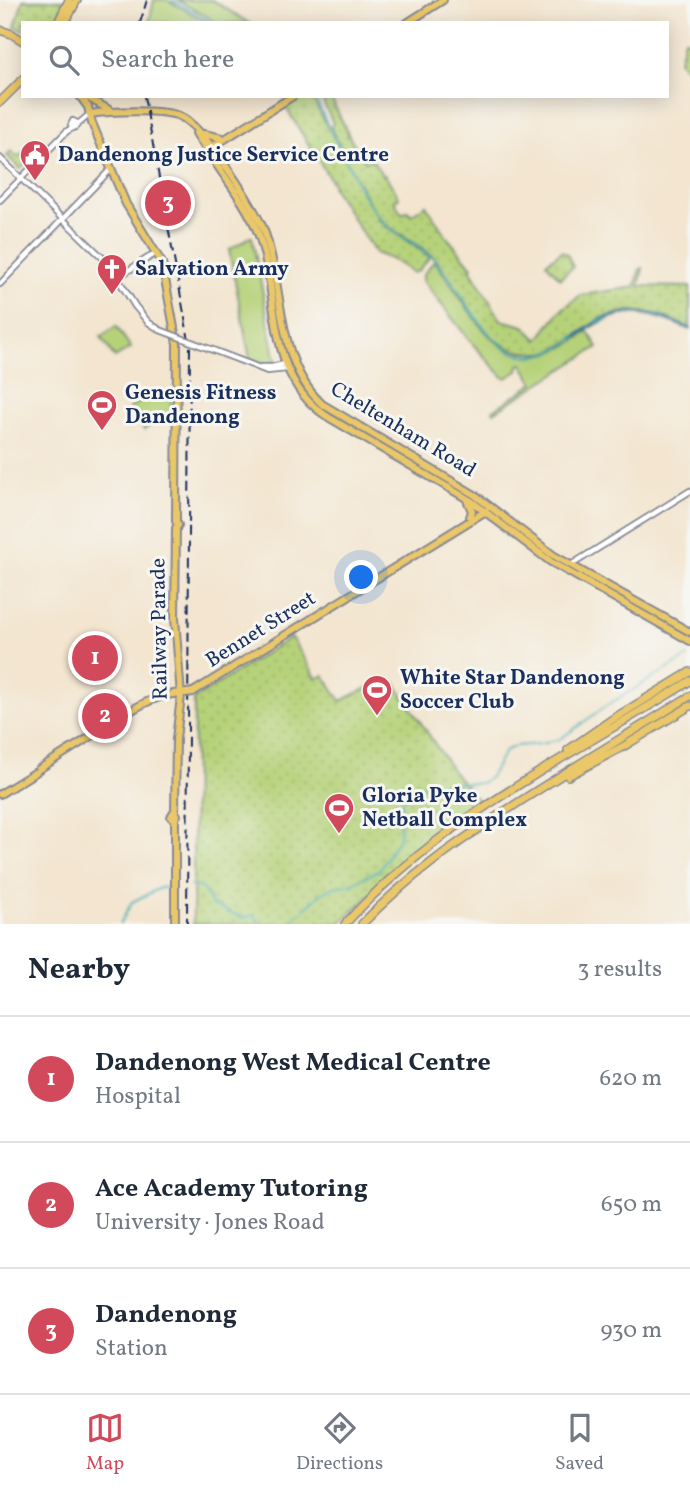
<!DOCTYPE html>
<html lang="en">
<head>
<meta charset="utf-8">
<style>
  body { margin:0; font-family:Vollkorn,serif; background:#f6f6f7; color:#1f2937 }
  .you { position:absolute; left:362px; top:578px; width:24px; height:24px; margin:-18px; border:5px solid #fff; border-radius:50%; background:#1a73e8; box-shadow:0 0 0 10px #1a73e833 }
  .badge { display:grid; place-items:center; width:46px; height:46px; border-radius:50%; background:#d1495b; color:#fff; font-size:23px; font-weight:700 }
  .pin { position:absolute; translate:-50% -50%; border:4px solid #fff; box-shadow:0 2px 7px #0006 }
  .list { margin:0; padding:0; list-style:none }
  h2 { display:flex; justify-content:space-between; align-items:center; height:91px; margin:0; padding:0 28px; font-size:30px }
  h2 small { font-size:23px; font-weight:400; color:#747a83 }
  .list li { display:grid; grid-template-columns:46px 1fr auto; gap:21px; align-items:center; box-sizing:border-box; height:126px; padding:0 28px; border-top:2px solid #e0e1e3 }
  .list b { display:block; font-size:26px; white-space:nowrap }
  .list p { margin:0; font-size:23px; white-space:nowrap; color:#747a83 }
  .list em { font-size:23px; font-style:normal; color:#747a83 }
  .icon { flex:none; width:38px; height:38px; fill:none; stroke:currentColor; stroke-width:2; stroke-linecap:round; stroke-linejoin:round }
  .map { position:relative; flex:none; width:690px; height:924px; overflow:hidden }
  .search { position:absolute; background:#fff; box-shadow:0 4px 18px #0003; left:21px; right:21px; top:21px; height:77px; display:flex; align-items:center; gap:18px; box-sizing:border-box; padding:0 24px; border-radius:0px; color:#747a83; font-size:26px }
  .sheet { height:469px; background:#fff }
  nav { display:flex; justify-content:space-around; align-items:center; box-sizing:border-box; height:98px; border-top:2px solid #e0e1e3; background:#fff; font-size:19px; color:#747a83 }
  nav a { display:grid; justify-items:center; gap:4px }
  nav .on { color:#d1495b }
  .map>svg:first-child { display:block }
  .grass { fill:#b6d279; stroke:#68806c; stroke-width:2 }
  .park { fill:url(#park-dots); stroke:#68806c; stroke-width:2 }
  .water { fill:#3dadb9; stroke:#2c6e8c; stroke-width:2 }
  .lines { fill:none; stroke-linecap:round; stroke-linejoin:round }
  .stream { stroke:#3dadb9; stroke-width:2 }
  .minor-casing { stroke:#878a96; stroke-width:8 }
  .major-casing { stroke:#878a96; stroke-width:10 }
  .highway-casing { stroke:#878a96; stroke-width:10 }
  .minor { stroke:#fff; stroke-width:4.5 }
  .major { stroke:#eac769; stroke-width:6 }
  .highway { stroke:#eac769; stroke-width:7 }
  .rail { stroke:#1b2f5e; stroke-width:2; stroke-dasharray:10 5; stroke-linecap:butt }
  .minor-bridge-casing { stroke:#878a96; stroke-width:8; stroke-linecap:butt }
  .major-bridge-casing { stroke:#878a96; stroke-width:10; stroke-linecap:butt }
  .minor-bridge { stroke:#fff; stroke-width:4.5 }
  .major-bridge { stroke:#eac769; stroke-width:6 }
  .labels { text-anchor:middle; dominant-baseline:central; stroke-width:6; stroke-linejoin:round; paint-order:stroke }
  .poi-label { font-size:21px; font-weight:bold; fill:#1b2f5e; stroke:#f6f6f2; text-anchor:start }
  .street-label { font-size:21px; fill:#1b2f5e; stroke:#f6f6f2 }
</style>
</head>
<body>
<div class="map">
<svg width="690" height="924" viewBox="0 0 690 924">
  <defs>
    <pattern id="park-dots" width="8" height="8" patternUnits="userSpaceOnUse" patternTransform="scale(1.75)"><rect width="8" height="8" fill="#b6d279"/><path d="M2 2h.1M6 6h.1" fill="none" stroke="#9cb56b" stroke-width="1.8" stroke-linecap="round"/></pattern>
  </defs>
  <rect width="100%" height="100%" fill="#f6f6f2"/>
  <filter id="ink" filterUnits="userSpaceOnUse"><feTurbulence type="fractalNoise" baseFrequency=".0143" numOctaves="2"/><feDisplacementMap in="SourceGraphic" scale="14" xChannelSelector="R" yChannelSelector="G"/><feConvolveMatrix kernelMatrix="1 2 1 2 8 2 1 2 1" color-interpolation-filters="sRGB"/></filter>
  <filter id="wash" filterUnits="userSpaceOnUse"><feTurbulence type="fractalNoise" baseFrequency=".00686" numOctaves="4" result="noise"/><feDisplacementMap in="SourceGraphic" scale="28" xChannelSelector="R" yChannelSelector="G"/><feGaussianBlur stdDeviation="1.57" result="paint"/><feColorMatrix in="noise" values="0 0 0 0 0 0 0 0 0 0 0 0 0 0 0 0 0 1.4 0 .05"/><feComposite in="paint" operator="in"/></filter>
  <g filter="url(#wash)">
    <rect width="100%" height="100%" fill="#f3e5cf"/>
    <path class="grass" d="M154,0H167L208,23H149Z
      M178,0H212L249,23H218Z
      M11,151L18,157L23,153L30,159L21,169L7,156Z
      M250,237H252L276,362L269,364L250,359L229,250Z
      M434,261C480,319 502,395 588,332L598,347L494,412L493,410L534,383L522,364L519,365L518,371L506,378L503,377L471,342L423,281V275Z
      M116,326L131,348L115,358L101,337Z
      M172,391L171,413L144,430L129,408L154,393Z"/>
    <path class="park" d="M23,0H65L54,23H23V31L15,27Z
      M684,39L690,40V73L679,61Z
      M300,96H311L378,219L389,229L430,257L418,271L413,273L395,261L375,253L332,187L334,186L330,179L285,106Z
      M320,96H330L350,138L366,162L372,159L383,176L385,175L399,197L394,201L402,214L408,211L411,215L426,205L446,236L472,267L470,269L501,320L524,326L538,340L560,311L581,295L635,287L640,269L643,268L639,286L690,287V328C637,306 620,303 572,339C563,345 550,354 538,353C532,352 525,353 518,351C480,342 461,289 438,262C424,245 402,238 386,224C364,205 344,154 331,127L333,123Z
      M562,251L567,254L573,267L560,278L546,263Z
      M291,637L317,679L324,675L341,701L368,688L376,694L395,683L452,770L481,804L424,843L339,924H193L194,699Z"/>
    <path class="water" d="M630,311L657,314L690,328V330C642,309 619,305 575,339L574,337L601,318Z"/>
    <g class="lines">
      <path class="stream" d="M172,0L213,23
        M315,96C324,120 337,142 348,164C359,184 367,207 384,223C399,238 421,245 436,261C475,304 501,395 576,337
        M190,886C206,886 206,895 212,905L243,918L253,915L261,924
        M120,924L132,902L160,888L170,887
        M264,924H269
        M289,924L322,893L334,887L351,884L379,870L399,838L401,805L404,797L411,790L426,784L481,783L490,777L505,751L515,746L541,744L560,739L609,704L688,657"/>
    </g>
  </g>
  <g filter="url(#ink)">
    <g class="lines">
      <g class="minor-casing">
        <path id="minor" d="M73,121L77,123L75,127L71,125Z
          M77,125L90,114
          M0,158L108,263L135,306
          M0,200L67,131L75,127
          M118,277L156,253
          M0,284L111,169
          M247,363L267,371L287,369
          M261,367H272L285,364
          M571,565L690,491"/>
      </g>
      <g class="major-casing">
        <path id="major" d="M407,23L443,0
          M80,96L88,107L92,123L126,204L162,263L177,344L176,521L178,525L176,528L175,618L181,696L176,739L175,813
          M85,96L108,109
          M90,114C108,111 163,109 179,116C204,126 250,201 262,226C266,234 268,243 270,251C283,303 280,365 322,404L475,495L553,555L690,632
          M196,133C214,164 246,201 258,233C281,295 264,377 328,417L471,501L551,562L690,641
          M204,134L222,138
          M209,149L293,96
          M467,500L472,511L470,517
          M193,692L486,511
          M119,718C139,705 160,693 185,693
          M39,769L114,722
          M0,794L36,772
          M173,813L177,815L175,818L171,817Z
          M175,924V818"/>
      </g>
      <g class="highway-casing">
        <path id="highway" d="M58,23L69,0
          M65,23L77,0
          M0,30L12,34L23,41
          M0,102L23,79
          M568,750L611,720L690,672
          M568,776L626,745L690,706
          M345,924C440,819 572,755 690,681
          M362,924C407,877 459,841 513,806C571,768 631,733 690,696"/>
      </g>
      <use href="#minor" class="minor"/>
      <use href="#major" class="major"/>
      <use href="#highway" class="highway"/>
      <path class="rail" d="M140,23L147,0
        M144,96L190,346L187,924"/>
      <g class="minor-bridge-casing">
        <path id="minor-bridge" d="M135,306L148,322L160,330L247,363"/>
      </g>
      <g class="major-bridge-casing">
        <path id="major-bridge" d="M187,693L193,692"/>
      </g>
      <use href="#minor-bridge" class="minor-bridge"/>
      <use href="#major-bridge" class="major-bridge"/>
    </g>
  </g>
  <defs>
    <g id="civic-pin" transform="scale(1.575)"><path d="M0 17L-7.5 6A9.5 9.5 0 1 1 7.5 6Z" fill="#d1495b" stroke="#f6f6f2"/><path d="M-.6-6.5H3V-4.5H.6V-3L4-1V1h2V6H-6V1h2V-1L-.6-3ZM-1.2 2.5V6h2.4V2.5Z" fill="#fff"/></g>
    <g id="church-pin" transform="scale(1.575)"><path d="M0 17L-7.5 6A9.5 9.5 0 1 1 7.5 6Z" fill="#d1495b" stroke="#f6f6f2"/><path d="M-1.2-6h2.4v3.5h3.3v2.4h-3.3V6h-2.4V-.1h-3.3v-2.4h3.3Z" fill="#fff"/></g>
    <g id="stadium-pin" transform="scale(1.575)"><path d="M0 17L-7.5 6A9.5 9.5 0 1 1 7.5 6Z" fill="#d1495b" stroke="#f6f6f2"/><path d="M0-5a6.5 5 0 1 0 0 10a6.5 5 0 1 0 0-10ZM-3.5-1.8h7v3.6h-7Z" fill="#fff"/></g>
  </defs>
  <g fill-rule="evenodd">
    <use href="#civic-pin" x="35" y="155"/>
    <use href="#church-pin" x="112" y="269"/>
    <use href="#stadium-pin" x="102" y="405"/>
    <use href="#stadium-pin" x="377" y="690"/>
    <use href="#stadium-pin" x="339" y="808"/>
  </g>
  <g class="labels">
    <g class="poi-label">
      <text x="58" y="155">Dandenong Justice Service Centre</text>
      <text x="135" y="269">Salvation Army</text>
      <text x="125" y="393">Genesis Fitness<tspan x="125" dy="24">Dandenong</tspan></text>
      <text x="400" y="678">White Star Dandenong<tspan x="400" dy="24">Soccer Club</tspan></text>
      <text x="362" y="796">Gloria Pyke<tspan x="362" dy="24">Netball Complex</tspan></text>
    </g>
    <g class="street-label">
      <text transform="translate(403 430) rotate(31)">Cheltenham Road</text>
      <text transform="translate(160 629) rotate(-91)">Railway Parade</text>
      <text transform="translate(261 630) rotate(-32)">Bennet Street</text>
    </g>
  </g>
</svg>
<div class="you"></div>
<div class="pin badge" style="left:95px;top:658px">1</div>
<div class="pin badge" style="left:105px;top:716px">2</div>
<div class="pin badge" style="left:168px;top:203px">3</div>
<div class="search"><svg class="icon" aria-label="search" viewBox="0 0 24 24"><circle cx="10" cy="10" r="6"/><path d="M15 15l6 6"/></svg>Search here</div>
</div>
<section class="sheet">
<h2>Nearby<small>3 results</small></h2>
<ul class="list">
<li><span class="badge">1</span><div><b>Dandenong West Medical Centre</b><p>Hospital</p></div><em>620 m</em></li>
<li><span class="badge">2</span><div><b>Ace Academy Tutoring</b><p>University · Jones Road</p></div><em>650 m</em></li>
<li><span class="badge">3</span><div><b>Dandenong</b><p>Station</p></div><em>930 m</em></li>
</ul>
</section>
<nav>
<a class="on"><svg class="icon" aria-label="map" viewBox="0 0 24 24"><path d="M3 6l6-2 6 2 6-2v14l-6 2-6-2-6 2zM9 4v14M15 6v14"/></svg>Map</a>
<a><svg class="icon" aria-label="directions" viewBox="0 0 24 24"><path d="M12 3l9 9-9 9-9-9zM9 14v-3h6M13 9l2 2-2 2"/></svg>Directions</a>
<a><svg class="icon" aria-label="saved" viewBox="0 0 24 24"><path d="M7 4h10v16l-5-4-5 4z"/></svg>Saved</a>
</nav>
</body>
</html>
